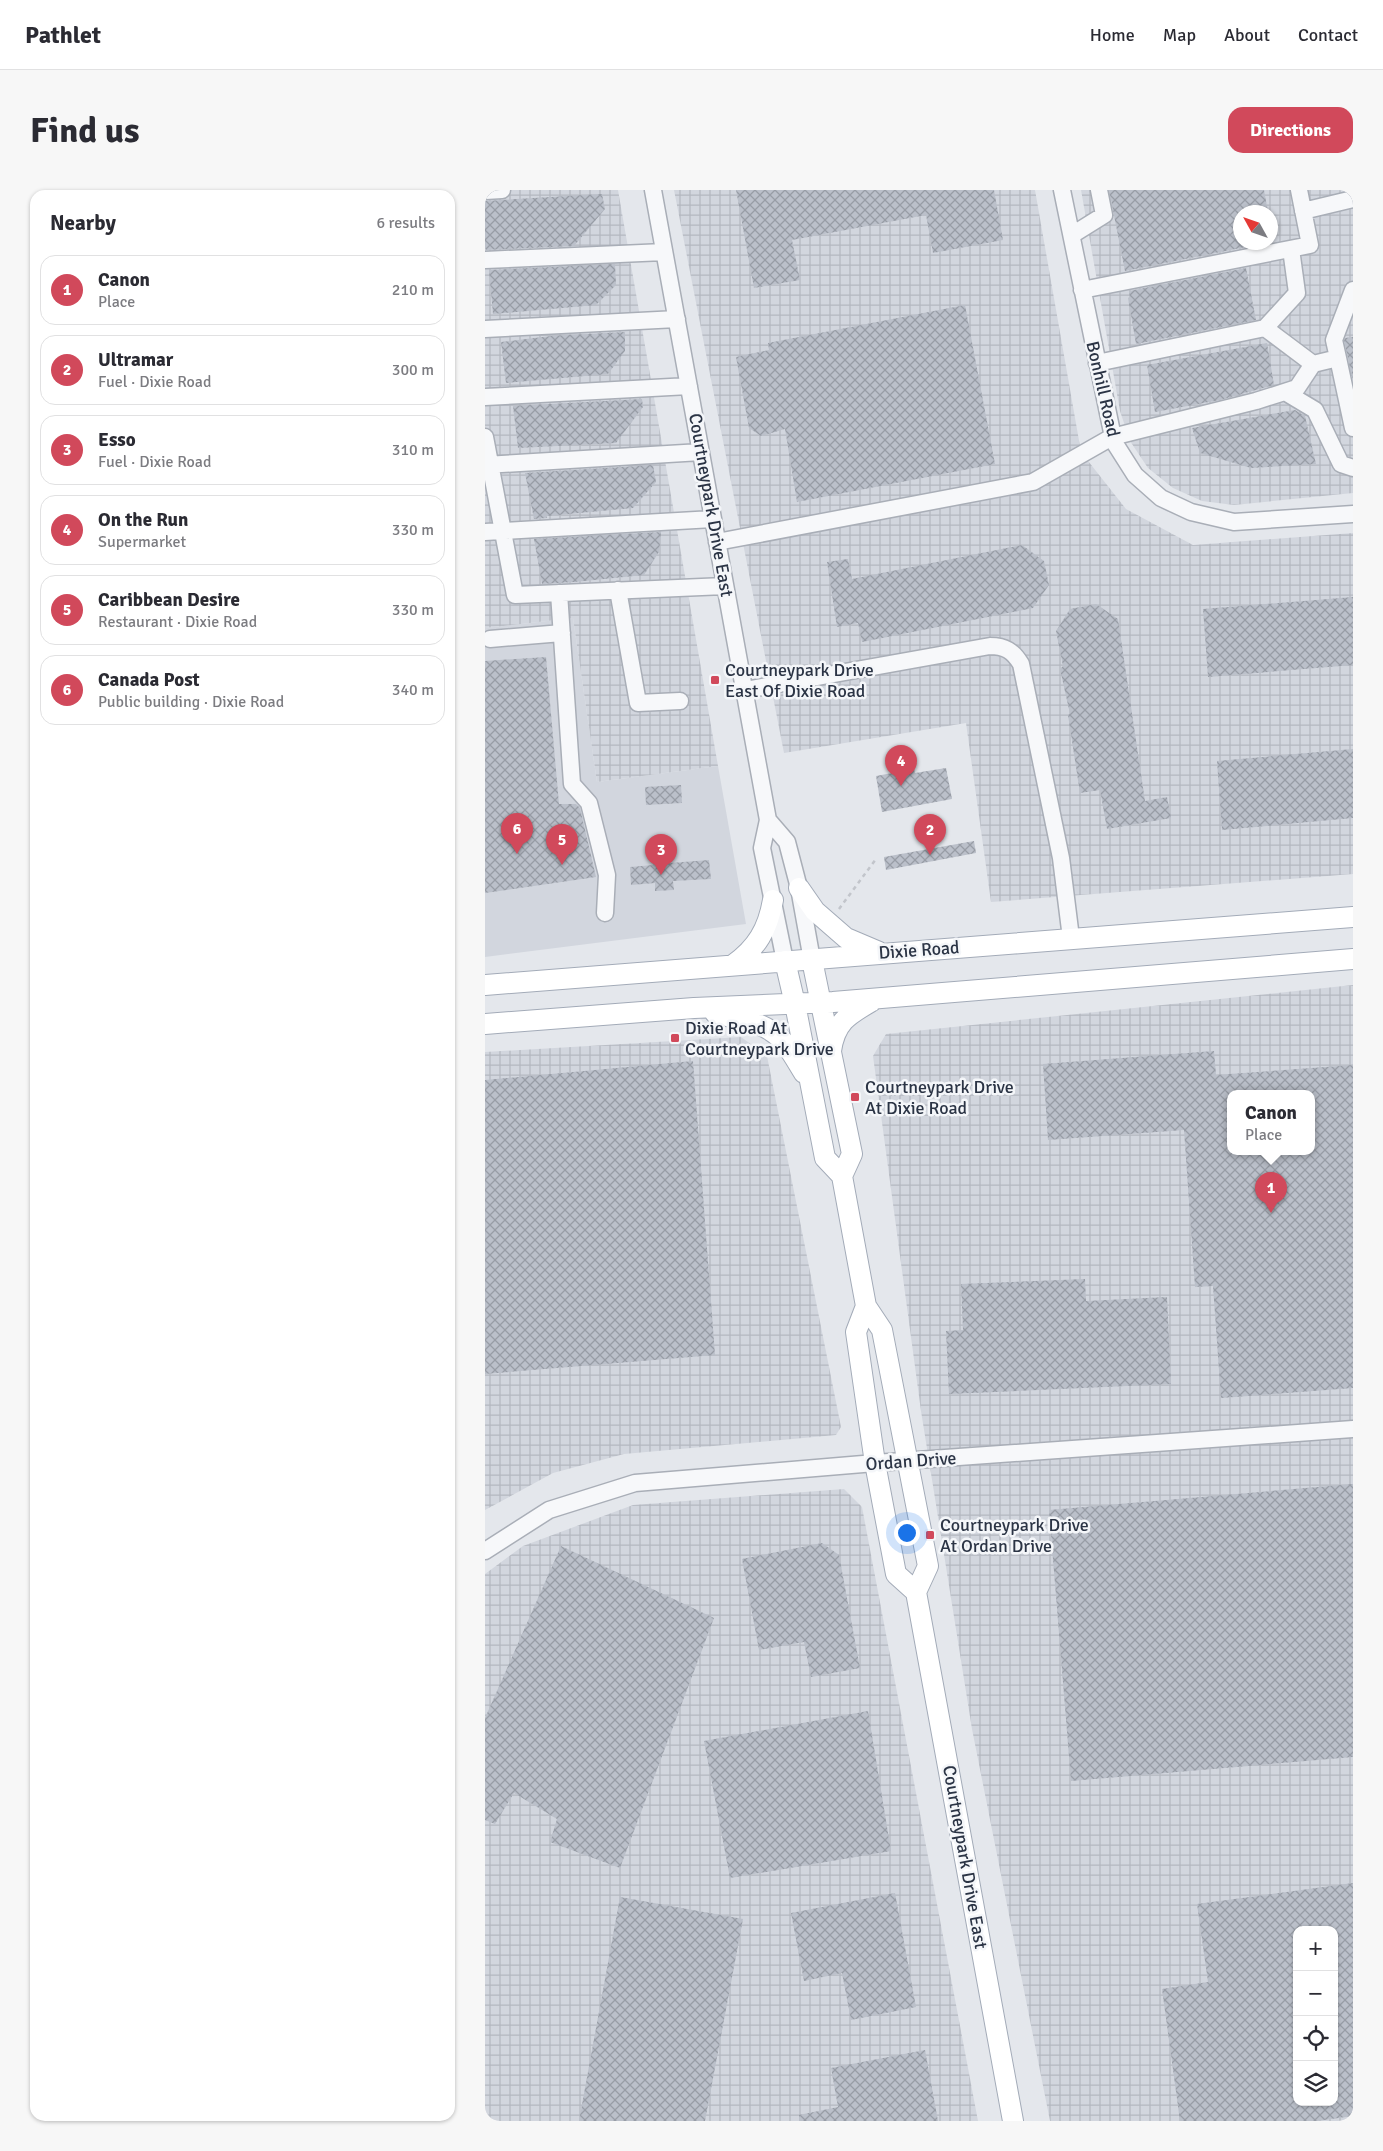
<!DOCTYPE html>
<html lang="en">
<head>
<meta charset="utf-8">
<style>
  body { margin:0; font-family:Signika,sans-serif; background:#f7f7f7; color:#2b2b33 }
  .controls { position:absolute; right:15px; bottom:15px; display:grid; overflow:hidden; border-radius:10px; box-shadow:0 1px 4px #0004 }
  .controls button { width:45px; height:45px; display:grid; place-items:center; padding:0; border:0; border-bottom:1px solid #e1e1e2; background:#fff; color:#2b2b33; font:25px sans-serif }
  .compass { position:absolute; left:748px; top:15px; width:45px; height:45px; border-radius:50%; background:#fff; box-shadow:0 1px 4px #0004; rotate:310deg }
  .you { position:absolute; left:421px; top:1342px; width:18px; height:18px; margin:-12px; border:4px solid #fff; border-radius:50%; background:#1a73e8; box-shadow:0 0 0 8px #1a73e833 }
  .badge { display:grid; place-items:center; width:32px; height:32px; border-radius:50%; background:#d1495b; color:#fff; font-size:16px; font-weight:700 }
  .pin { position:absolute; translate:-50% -41px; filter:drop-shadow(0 1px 2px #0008) }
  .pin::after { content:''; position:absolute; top:26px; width:18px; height:15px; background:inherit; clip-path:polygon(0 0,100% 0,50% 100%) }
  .popup { position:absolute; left:742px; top:900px; width:88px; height:65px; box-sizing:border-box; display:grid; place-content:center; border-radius:10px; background:#fff; filter:drop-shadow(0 1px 4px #0005); font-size:16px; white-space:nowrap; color:#7c7c81 }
  .popup b { font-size:19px; color:#2b2b33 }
  .popup::after { content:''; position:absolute; left:50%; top:100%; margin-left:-10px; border:10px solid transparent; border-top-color:#fff }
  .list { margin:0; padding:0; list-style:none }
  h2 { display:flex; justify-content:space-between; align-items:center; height:65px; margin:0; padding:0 20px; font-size:21px }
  h2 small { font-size:16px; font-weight:400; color:#7c7c81 }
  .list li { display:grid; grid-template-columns:32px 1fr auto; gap:15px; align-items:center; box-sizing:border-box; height:70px; margin:0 10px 10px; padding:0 10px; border:1px solid #e1e1e2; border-radius:15px }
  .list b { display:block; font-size:19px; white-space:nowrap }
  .list p { margin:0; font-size:16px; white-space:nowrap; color:#7c7c81 }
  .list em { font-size:16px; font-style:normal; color:#7c7c81 }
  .icon { flex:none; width:28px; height:28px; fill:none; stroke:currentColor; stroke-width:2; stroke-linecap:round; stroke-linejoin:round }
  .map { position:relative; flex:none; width:868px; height:1931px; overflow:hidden; border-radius:15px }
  header { display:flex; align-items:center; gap:30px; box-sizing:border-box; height:70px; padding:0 25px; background:#fff; border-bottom:1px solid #e1e1e2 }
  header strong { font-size:24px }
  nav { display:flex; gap:28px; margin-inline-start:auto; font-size:18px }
  .intro { display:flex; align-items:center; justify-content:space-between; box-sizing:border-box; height:120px; padding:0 30px }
  h1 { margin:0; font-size:35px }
  .button { padding:12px 22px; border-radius:15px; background:#d1495b; color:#fff; font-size:18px; font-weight:700 }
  main { display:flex; gap:30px; padding:0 30px }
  aside { flex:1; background:#fff; border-radius:15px; box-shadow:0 1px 4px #0004 }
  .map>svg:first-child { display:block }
  .built { fill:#d2d6de }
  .industrial { fill:url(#industrial-grid); fill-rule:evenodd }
  .building { fill:url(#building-cross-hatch); fill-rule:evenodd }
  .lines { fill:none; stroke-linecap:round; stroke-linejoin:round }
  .minor-casing { stroke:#a9aeb7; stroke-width:19 }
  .major-casing { stroke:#a3abb8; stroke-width:22 }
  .path { stroke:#c2c5cb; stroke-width:2.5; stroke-dasharray:4 4; stroke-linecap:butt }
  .minor { stroke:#f7f8fa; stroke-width:16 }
  .major { stroke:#fff; stroke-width:20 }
  .poi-dot { fill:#d1495b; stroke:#f4f6f9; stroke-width:2 }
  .labels { text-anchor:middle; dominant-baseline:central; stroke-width:5; stroke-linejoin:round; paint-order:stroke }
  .street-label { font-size:18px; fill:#2b3445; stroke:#f4f6f9 }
  .poi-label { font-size:18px; fill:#2b3445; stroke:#f4f6f9; text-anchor:start }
</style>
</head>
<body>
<header>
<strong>Pathlet</strong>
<nav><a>Home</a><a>Map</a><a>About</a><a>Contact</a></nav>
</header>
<div class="intro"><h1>Find us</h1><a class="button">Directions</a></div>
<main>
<aside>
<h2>Nearby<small>6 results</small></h2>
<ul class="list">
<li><span class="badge">1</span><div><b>Canon</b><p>Place</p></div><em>210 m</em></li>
<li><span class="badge">2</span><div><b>Ultramar</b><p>Fuel · Dixie Road</p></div><em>300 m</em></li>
<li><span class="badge">3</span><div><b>Esso</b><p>Fuel · Dixie Road</p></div><em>310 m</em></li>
<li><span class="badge">4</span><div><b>On the Run</b><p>Supermarket</p></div><em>330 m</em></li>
<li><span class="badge">5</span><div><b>Caribbean Desire</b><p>Restaurant · Dixie Road</p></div><em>330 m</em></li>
<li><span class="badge">6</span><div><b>Canada Post</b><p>Public building · Dixie Road</p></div><em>340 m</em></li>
</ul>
</aside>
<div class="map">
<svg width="868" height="1931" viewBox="0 0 868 1931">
  <defs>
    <pattern id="industrial-grid" width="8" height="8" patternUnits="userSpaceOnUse" patternTransform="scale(1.25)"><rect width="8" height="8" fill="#d2d6de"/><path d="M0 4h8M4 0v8" fill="none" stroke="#b4b8c0"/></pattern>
    <pattern id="building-cross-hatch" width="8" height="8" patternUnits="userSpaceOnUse" patternTransform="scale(1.25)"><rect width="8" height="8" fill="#bbc0ca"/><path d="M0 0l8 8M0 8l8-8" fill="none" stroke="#989da6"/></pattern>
  </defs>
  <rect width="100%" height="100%" fill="#e4e7ec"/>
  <path class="built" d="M88,428L112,592L233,576L261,734L0,767V438Z"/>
  <path class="industrial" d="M0,0H133L233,576L112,592L88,428L0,438Z
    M189,0H550L596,262L641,319L708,355L868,343V684L506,712L481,533L299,563Z
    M596,0H868V303L749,315L717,311L688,298L663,278L645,251L635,221ZM756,22H786V52H756Z
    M868,795V1931H565L487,1539L436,1221L388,866L401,844ZM746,904H826V962H746ZM812,1740H849V1912H812Z
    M256,847L282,866L356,1237L351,1245L139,1264L68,1283L0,1320V862Z
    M359,1299L377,1317L493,1931H0V1384L38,1356L148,1315Z"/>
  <path class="building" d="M251,0H509L518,50L448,63L441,25L307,50L315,90L269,98Z
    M624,0H779L783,22H756V52H786L640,81Z
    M117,4L120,19L89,56L1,60L0,58V11Z
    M130,74L131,95L111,115L8,124L4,80Z
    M761,78L771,130L651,154L643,108L645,107L644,101Z
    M480,115L510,274L312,312L300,239L276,246L264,238L251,167L284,160L283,153Z
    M140,142V161L123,184L21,193L16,152L66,146Z
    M868,147V190L859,151L860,148Z
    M782,153L789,195L735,210L670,222L662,175Z
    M157,209L158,217L131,253L33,258L28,216Z
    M810,220L820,226L831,274L766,278L715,263L707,238Z
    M168,275L171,292L148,318L62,326V328L49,329L40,283Z
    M176,342L174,362L159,385L89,392L57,394L49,349Z
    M537,355L559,371L564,395L548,418L377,452L373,433L352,437L342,372L363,369L367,389Z
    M868,407V475L723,487L718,419Z
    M611,414L633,429L660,611L682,607L686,628L622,639L615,600L595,603L583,525L585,524L575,479L578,476L571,441L585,419Z
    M61,467L74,614H91L95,618L111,687L0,703V471Z
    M868,559V628L737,640L732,571Z
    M461,578L467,609L397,622L391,586L429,579L430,583Z
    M196,595L197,613L161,615L160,597Z
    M489,651L491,663L401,680L399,667Z
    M184,665L185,673L224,670L226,689L188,691L189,700L170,701V693L146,695L145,677L168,675L167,666Z
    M729,861L731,885L868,875V1198L736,1208L728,1096L710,1097L699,940L563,950L558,874ZM746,904H826V962H746Z
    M208,871L230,1165L0,1184V890Z
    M600,1089L601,1111L682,1107L686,1194L464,1204L461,1141L478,1140L476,1094Z
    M868,1294V1567L586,1591L564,1320Z
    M337,1353L354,1365L375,1478L326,1487L319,1452L274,1460L257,1369Z
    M76,1356L229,1428L135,1678L65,1652L72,1629L29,1603L10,1634L0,1630V1528Z
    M383,1521L406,1661L245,1688L219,1551Z
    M868,1693V1926L832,1931H695L677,1799L723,1792L712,1714ZM812,1740H849V1912H812Z
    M410,1703L431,1817L366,1830L357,1783L319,1791L306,1723Z
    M135,1707L258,1729L220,1931H94Z
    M440,1860L453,1931H314V1925L353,1917L346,1878Z"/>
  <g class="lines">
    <g class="minor-casing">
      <path id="minor" d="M168,0L283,630L277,658L300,771
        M577,0L629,252L650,285L676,308L706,322L749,332L868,324
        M0,1L17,0
        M818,21L868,9
        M587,45L619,25L614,0
        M0,70L179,62
        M597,100L825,55L814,0
        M780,138L812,103L806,59
        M0,139L192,129
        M853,168L849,150L868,100
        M612,173L780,138L828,174
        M800,202L830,220L856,274L868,278
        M0,207L204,196
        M0,247L30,405L240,396
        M0,275L216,262
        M0,342L228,329
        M232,352L548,292L627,247L771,211L812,198L828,174L853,168L868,238
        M133,400L153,513L195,511
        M74,403L87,594L104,613L122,685L120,723
        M5,449L77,443
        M260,500L505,456C520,456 528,461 536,474L576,668L586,748
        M283,630L302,652L314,698L327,770
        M0,1361L64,1320L150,1293L390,1273L868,1239"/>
    </g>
    <g class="major-casing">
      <path id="major" d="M314,698L330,721L361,748L394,762
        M327,770L367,964L357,986L381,1116L397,1140L443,1376L431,1402L528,1931
        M300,771L310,814L340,968L357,986
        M248,775C272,758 283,739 288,710
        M0,795L868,727
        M230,823C247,828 271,830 286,841C301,850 310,869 319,883
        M0,834L209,818L348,812L868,769
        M346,861C350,832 363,825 387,811
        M381,1116L371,1142L390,1273L411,1384L431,1402"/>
    </g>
    <path class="path" d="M354,719L391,669"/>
    <use href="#minor" class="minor"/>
    <use href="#major" class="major"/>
  </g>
  <g class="poi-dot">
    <rect x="225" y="485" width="10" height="10" rx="2.5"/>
    <rect x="185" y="843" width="10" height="10" rx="2.5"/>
    <rect x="365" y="902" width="10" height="10" rx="2.5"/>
    <rect x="440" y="1340" width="10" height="10" rx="2.5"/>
  </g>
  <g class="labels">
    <g class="street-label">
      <text transform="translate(618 199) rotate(77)">Bonhill Road</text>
      <text transform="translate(226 315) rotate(80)">Courtneypark Drive East</text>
      <text transform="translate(434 760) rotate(-4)">Dixie Road</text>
      <text transform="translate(426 1271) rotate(-4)">Ordan Drive</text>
      <text transform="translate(480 1667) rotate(80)">Courtneypark Drive East</text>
    </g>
    <g class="poi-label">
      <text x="240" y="480">Courtneypark Drive<tspan x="240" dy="21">East Of Dixie Road</tspan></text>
      <text x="200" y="838">Dixie Road At<tspan x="200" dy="21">Courtneypark Drive</tspan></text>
      <text x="380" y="897">Courtneypark Drive<tspan x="380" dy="21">At Dixie Road</tspan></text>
      <text x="455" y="1335">Courtneypark Drive<tspan x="455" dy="21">At Ordan Drive</tspan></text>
    </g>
  </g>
</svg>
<div class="controls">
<button>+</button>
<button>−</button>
<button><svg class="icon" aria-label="locate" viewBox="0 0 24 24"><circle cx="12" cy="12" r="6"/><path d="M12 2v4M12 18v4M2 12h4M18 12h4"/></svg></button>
<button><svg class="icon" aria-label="layers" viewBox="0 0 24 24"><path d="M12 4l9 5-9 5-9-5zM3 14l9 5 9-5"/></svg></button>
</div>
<svg class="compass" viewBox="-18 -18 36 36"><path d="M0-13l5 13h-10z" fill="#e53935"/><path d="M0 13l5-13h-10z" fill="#7c7c81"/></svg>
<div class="you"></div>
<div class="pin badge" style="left:786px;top:1023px">1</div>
<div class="popup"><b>Canon</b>Place</div>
<div class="pin badge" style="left:445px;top:665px">2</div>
<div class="pin badge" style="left:176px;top:685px">3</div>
<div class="pin badge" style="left:416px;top:596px">4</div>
<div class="pin badge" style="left:77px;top:675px">5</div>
<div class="pin badge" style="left:32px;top:664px">6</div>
</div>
</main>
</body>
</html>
